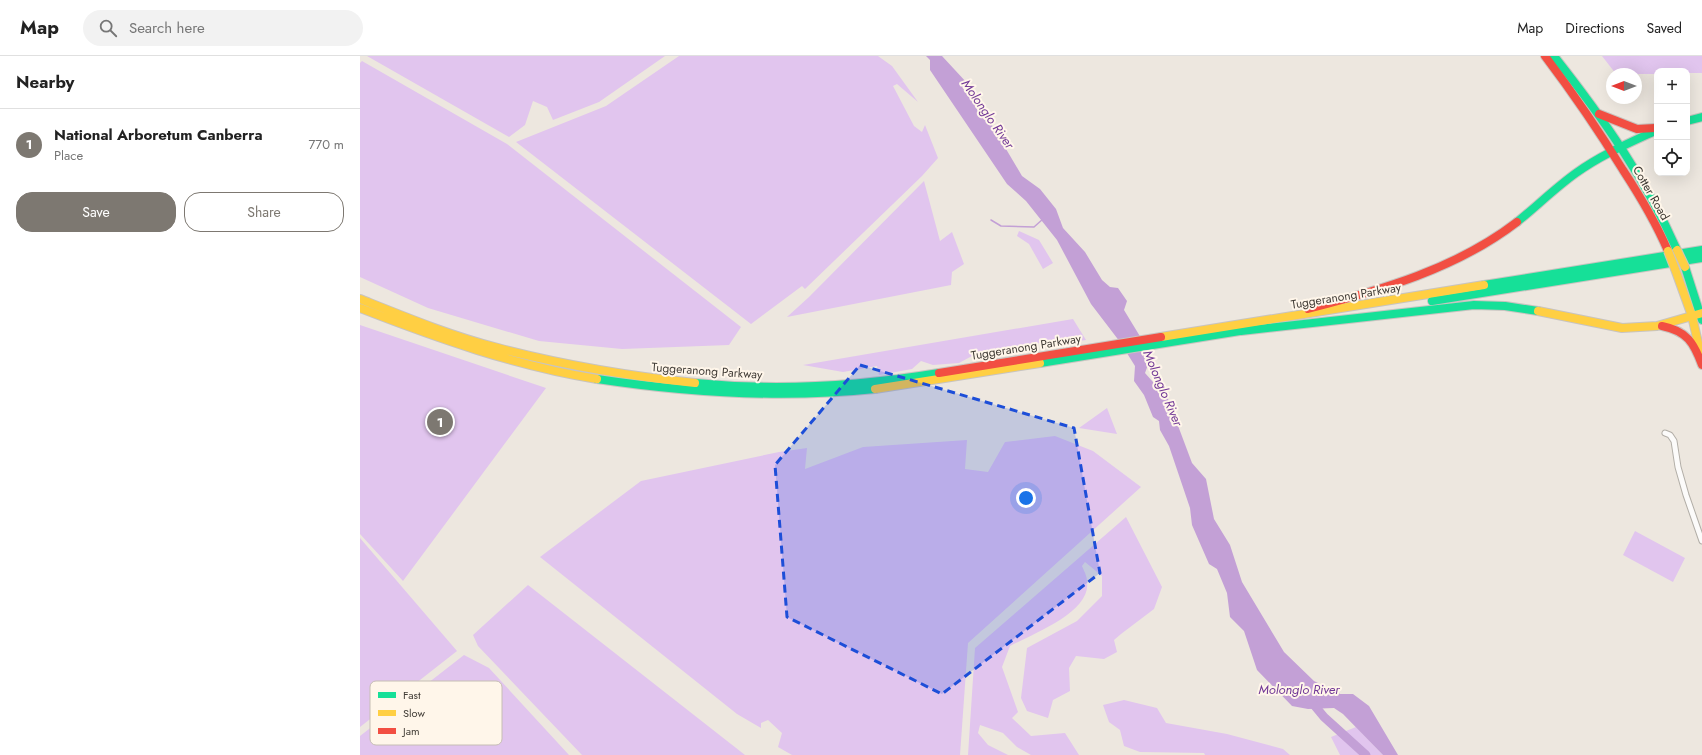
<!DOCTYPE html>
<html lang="en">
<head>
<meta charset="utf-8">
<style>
  body { margin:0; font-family:Jost,sans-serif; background:#f2f2f2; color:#222 }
  .controls { position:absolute; right:12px; top:12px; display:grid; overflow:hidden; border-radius:8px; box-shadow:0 4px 16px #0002 }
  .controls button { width:36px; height:36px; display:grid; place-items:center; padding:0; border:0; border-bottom:1px solid #e0e0e0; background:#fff; color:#222; font:20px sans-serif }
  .compass { position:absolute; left:1246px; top:12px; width:36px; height:36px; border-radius:50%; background:#fff; box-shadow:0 4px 16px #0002; rotate:270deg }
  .you { position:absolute; left:666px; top:442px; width:14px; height:14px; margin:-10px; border:3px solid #fff; border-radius:50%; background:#1a73e8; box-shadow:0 0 0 6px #1a73e833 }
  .badge { display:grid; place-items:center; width:26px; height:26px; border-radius:50%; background:#7d7871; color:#fff; font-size:13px; font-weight:700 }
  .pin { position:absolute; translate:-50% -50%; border:2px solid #fff; box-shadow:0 1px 4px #0006 }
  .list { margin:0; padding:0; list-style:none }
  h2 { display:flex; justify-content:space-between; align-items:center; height:52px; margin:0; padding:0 16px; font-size:17px }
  h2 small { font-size:13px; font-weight:400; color:#767676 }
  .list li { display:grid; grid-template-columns:26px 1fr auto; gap:12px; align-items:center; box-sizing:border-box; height:72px; padding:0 16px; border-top:1px solid #e0e0e0 }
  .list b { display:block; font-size:15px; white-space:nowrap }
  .list p { margin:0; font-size:13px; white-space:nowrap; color:#767676 }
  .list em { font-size:13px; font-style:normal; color:#767676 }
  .actions { display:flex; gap:8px; padding:12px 16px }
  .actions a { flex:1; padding:9px 0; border:1px solid #7d7871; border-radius:16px; text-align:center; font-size:14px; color:#7d7871 }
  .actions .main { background:#7d7871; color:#fff }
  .icon { flex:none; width:22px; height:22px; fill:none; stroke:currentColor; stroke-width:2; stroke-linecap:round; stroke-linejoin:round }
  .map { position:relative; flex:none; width:1342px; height:699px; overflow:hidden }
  header { display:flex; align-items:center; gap:24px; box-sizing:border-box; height:56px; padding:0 20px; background:#fff; border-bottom:1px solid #e0e0e0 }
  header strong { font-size:19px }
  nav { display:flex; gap:22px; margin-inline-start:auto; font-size:14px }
  .search { width:280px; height:36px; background:#f2f2f2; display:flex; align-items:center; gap:10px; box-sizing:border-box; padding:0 14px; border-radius:22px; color:#767676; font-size:15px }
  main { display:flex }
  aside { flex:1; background:#fff }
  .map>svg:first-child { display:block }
  .green { fill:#e1c5ee }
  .water { fill:#c3a0d6 }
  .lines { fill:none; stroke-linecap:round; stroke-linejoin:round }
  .stream { stroke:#c3a0d6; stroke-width:1.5 }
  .river { stroke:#c3a0d6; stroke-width:9 }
  .street-casing { stroke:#b2aea7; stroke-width:7 }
  .fast-casing { stroke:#c8c4c0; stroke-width:10 }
  .slow-casing { stroke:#c8c4c0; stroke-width:10 }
  .jam-casing { stroke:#c8c4c0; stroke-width:10 }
  .street { stroke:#fcfbfa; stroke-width:5 }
  .fast { stroke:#16e098; stroke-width:8 }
  .slow { stroke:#ffcf43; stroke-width:8 }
  .jam { stroke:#f24e42; stroke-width:8 }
  .slow-bridge-casing { stroke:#c8c4c0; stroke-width:10; stroke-linecap:butt }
  .slow-bridge { stroke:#ffcf43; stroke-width:8 }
  .marked { fill:#1d4ed8; fill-opacity:0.2; stroke:#1d4ed8; stroke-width:3; stroke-dasharray:8 5; stroke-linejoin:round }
  .labels { text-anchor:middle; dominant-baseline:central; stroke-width:4; stroke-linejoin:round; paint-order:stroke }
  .street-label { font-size:12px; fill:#413c36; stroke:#fff6ea }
  .water-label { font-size:13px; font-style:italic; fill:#723897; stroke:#fff6ea }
  .key { fill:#fff6ea; stroke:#c6beb4; stroke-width:1 }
  .key-label { font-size:11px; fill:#413c36 }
</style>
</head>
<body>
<header>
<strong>Map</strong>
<div class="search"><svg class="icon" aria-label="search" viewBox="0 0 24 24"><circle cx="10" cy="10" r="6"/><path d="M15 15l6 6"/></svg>Search here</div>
<nav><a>Map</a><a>Directions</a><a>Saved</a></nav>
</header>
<main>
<aside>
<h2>Nearby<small></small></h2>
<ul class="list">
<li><span class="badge">1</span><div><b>National Arboretum Canberra</b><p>Place</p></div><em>770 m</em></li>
</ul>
<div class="actions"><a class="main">Save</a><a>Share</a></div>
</aside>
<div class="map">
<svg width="1342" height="699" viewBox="0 0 1342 699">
  <rect width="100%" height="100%" fill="#ede7df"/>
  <path class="green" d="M7,0H305L239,46L193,64L187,51L173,45L165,69L149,81Z
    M319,0H518L532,10L558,46L537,28L533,30L554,70L562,76L565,69L578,102L562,120L445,233L442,230L391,268L156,86L246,50Z
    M1242,0H1342V17H1327V15H1297V18H1256Z
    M2,5L147,88L381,271L369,289L262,293L179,285L68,252L0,221V7Z
    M564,125L580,185L592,176L604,208L592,216L591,229L427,261L449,241Z
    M659,175L679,184L693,207L683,213L669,188L657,180Z
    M713,263L726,284L711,286L685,285L636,301L612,300L599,307L573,309L561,305L552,313L519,319L517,310L483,316L443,309Z
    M0,269L186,332L43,525L0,478Z
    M747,352L757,378L719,372Z
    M695,380L733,395L781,431L608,587L600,699H432L418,691L422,677L408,664L401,667V672L377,658L180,501L281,425L419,396L447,392L445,413L503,391L607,384L605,413L628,416L645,386Z
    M766,461L802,531L794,553L761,578L754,584L757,596L744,603L716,600L709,612L710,635L693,644L688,662L667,655L661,642L667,592L717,565L742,540V520L725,506L722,510C724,515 727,520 727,525C732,556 672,578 650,590L642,611L658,656L652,662L671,680L705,677L719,699H671L657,691L643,677L620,669L618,677L628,689L648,699H608L615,592Z
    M1275,475L1325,502L1313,526L1263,499Z
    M0,482L97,595L0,671Z
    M168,529L385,699H222L118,590L113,579Z
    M104,599L129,612L209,699H0V680Z
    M764,644L797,652L806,667L867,678L923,693L930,699H845L844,697L780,696L764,690L760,674L749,666L743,649Z
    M996,671L1023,699H980L971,681Z"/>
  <path class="water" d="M566,0H582L607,27L662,120L680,133L696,153L703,172L725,196L742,224L750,231L758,232L767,245L764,254L781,282L789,306L785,317L808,343L832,407L846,423L854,463L870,489L882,526L924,596L954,625L980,638H993L1009,650L1038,699H1023L983,658L974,652L948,653L932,650L897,614L884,575L870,561L867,537L857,513L849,508L832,469L830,452L809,390L800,374L799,365L793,361L784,339L774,325L775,310L760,286L731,248L697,184L666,145L647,128L570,14V4Z"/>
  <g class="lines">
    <path class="stream" d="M631,164L641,170L674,171L683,163"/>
    <path class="river" d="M950,644L964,661L1006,699"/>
    <g class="street-casing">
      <path id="street" d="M1305,377L1310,379L1314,385L1318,411L1326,439L1342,485"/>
    </g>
    <g class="fast-casing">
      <path id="fast" d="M1194,0C1243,62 1285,122 1317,194
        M1327,65L1342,61
        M1157,166C1177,150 1195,132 1216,117C1241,99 1269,87 1297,74
        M1325,211L1342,264
        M1124,229L1342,194
        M1072,245L1342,202
        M881,275L1114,249L1145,250L1178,255
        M680,307L886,274
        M237,323C330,337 421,343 515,333
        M335,327C416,335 500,330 579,317"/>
    </g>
    <g class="slow-casing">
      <path id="slow" d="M1315,213L1332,260L1341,300
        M0,243C45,261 91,280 138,292C203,309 268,320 335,327
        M0,252C77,282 156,310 237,323
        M1178,255L1262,272L1297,270L1342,257
        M801,281L1124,229
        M515,333L680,307"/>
    </g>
    <g class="jam-casing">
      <path id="jam" d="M1185,0C1213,37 1239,75 1263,114C1280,140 1296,167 1308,195
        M1239,58L1277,73L1295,72
        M948,253C1021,234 1096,213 1157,166
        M1302,270C1327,275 1334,287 1342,309
        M579,317L801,281"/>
    </g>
    <use href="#street" class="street"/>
    <use href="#fast" class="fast"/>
    <use href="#slow" class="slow"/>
    <use href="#jam" class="jam"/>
    <g class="slow-bridge-casing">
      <path id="slow-bridge" d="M1317,194L1325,211
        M1308,195L1315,213"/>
    </g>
    <use href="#slow-bridge" class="slow-bridge"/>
  </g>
  <path class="marked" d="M500,309L714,372L740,517L582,638L427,561L415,409Z"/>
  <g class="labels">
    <g class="street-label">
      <text transform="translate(1291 137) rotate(60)">Cotter Road</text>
      <text transform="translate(986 240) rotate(-9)">Tuggeranong Parkway</text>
      <text transform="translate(666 291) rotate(-9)">Tuggeranong Parkway</text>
      <text transform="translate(347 315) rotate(4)">Tuggeranong Parkway</text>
    </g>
    <g class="water-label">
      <text transform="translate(628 58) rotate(55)">Molonglo River</text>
      <text transform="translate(803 332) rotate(67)">Molonglo River</text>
      <text x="939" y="633">Molonglo River</text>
    </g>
  </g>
  <rect x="10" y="625" width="132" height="64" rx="6" class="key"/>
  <rect x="18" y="636" width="18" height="6" fill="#16e098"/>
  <rect x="18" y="654" width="18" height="6" fill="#ffcf43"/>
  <rect x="18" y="672" width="18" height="6" fill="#f24e42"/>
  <g class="key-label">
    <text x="43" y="643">Fast</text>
    <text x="43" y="661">Slow</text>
    <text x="43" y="679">Jam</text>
  </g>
</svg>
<div class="controls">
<button>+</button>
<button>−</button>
<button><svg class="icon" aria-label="locate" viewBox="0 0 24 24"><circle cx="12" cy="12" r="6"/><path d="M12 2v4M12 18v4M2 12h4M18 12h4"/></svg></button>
</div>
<svg class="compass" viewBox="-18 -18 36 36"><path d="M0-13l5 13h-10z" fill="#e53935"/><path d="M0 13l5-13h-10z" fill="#767676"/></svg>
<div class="you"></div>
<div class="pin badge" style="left:80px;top:366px">1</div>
</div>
</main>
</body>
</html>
